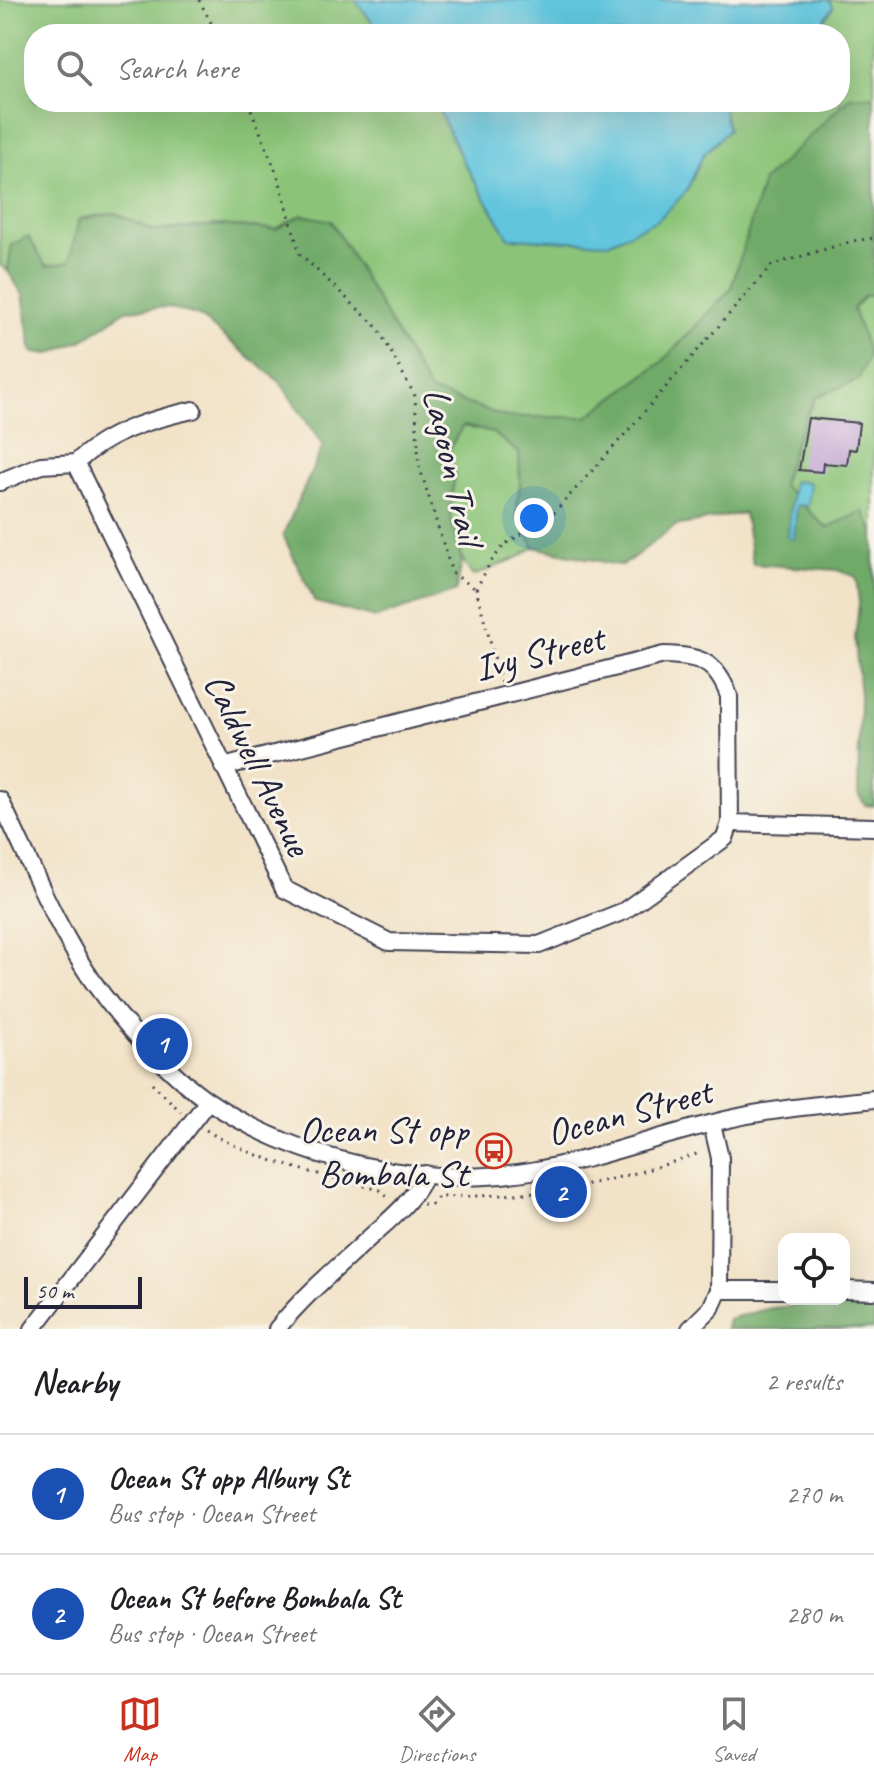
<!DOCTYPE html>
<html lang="en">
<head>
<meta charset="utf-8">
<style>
  body { margin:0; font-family:Caveat,sans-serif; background:#f2f2f2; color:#202124 }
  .controls { position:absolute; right:24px; bottom:24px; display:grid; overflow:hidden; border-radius:16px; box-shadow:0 8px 32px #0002 }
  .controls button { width:72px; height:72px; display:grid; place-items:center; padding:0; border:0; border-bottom:2px solid #e0e0e0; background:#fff; color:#202124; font:40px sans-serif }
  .scale { position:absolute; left:24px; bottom:20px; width:118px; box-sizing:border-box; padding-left:8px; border:4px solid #22223b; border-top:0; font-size:22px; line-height:28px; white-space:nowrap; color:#22223b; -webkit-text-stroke:6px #f7f3e8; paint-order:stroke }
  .you { position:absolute; left:534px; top:518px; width:28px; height:28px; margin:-20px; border:6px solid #fff; border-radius:50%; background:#1a73e8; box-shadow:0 0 0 12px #1a73e833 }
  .badge { display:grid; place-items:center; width:52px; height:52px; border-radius:50%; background:#c8321e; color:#fff; font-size:26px; font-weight:700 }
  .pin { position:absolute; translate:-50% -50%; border:4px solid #fff; box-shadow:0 2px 8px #0006 }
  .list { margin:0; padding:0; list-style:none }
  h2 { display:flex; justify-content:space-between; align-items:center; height:104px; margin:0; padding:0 32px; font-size:34px }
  h2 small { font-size:26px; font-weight:400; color:#757577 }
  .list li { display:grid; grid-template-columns:52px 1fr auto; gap:24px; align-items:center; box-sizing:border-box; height:120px; padding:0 32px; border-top:2px solid #e0e0e0 }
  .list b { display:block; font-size:30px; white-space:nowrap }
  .list p { margin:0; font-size:26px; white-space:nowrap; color:#757577 }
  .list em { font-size:26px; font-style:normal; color:#757577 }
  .icon { flex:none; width:44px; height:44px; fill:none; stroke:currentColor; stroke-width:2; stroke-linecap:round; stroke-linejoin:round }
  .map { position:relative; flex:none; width:874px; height:1329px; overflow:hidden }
  .search { position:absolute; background:#fff; box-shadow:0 8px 32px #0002; left:24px; right:24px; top:24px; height:88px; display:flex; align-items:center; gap:20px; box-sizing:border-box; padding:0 28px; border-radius:32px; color:#757577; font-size:30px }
  .sheet { height:344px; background:#fff }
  nav { display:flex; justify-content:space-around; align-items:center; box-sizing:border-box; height:112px; border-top:2px solid #e0e0e0; background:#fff; font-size:22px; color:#757577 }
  nav a { display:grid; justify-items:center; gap:4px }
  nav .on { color:#c8321e }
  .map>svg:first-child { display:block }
  .green { fill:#8bc478; stroke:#56735a; stroke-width:2 }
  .forest { fill:#70aa68; stroke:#496652; stroke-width:2 }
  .water { fill:#60c5dd; stroke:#41748c; stroke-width:2 }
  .building { fill:#c0a1d4 }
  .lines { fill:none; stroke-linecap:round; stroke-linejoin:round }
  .minor-casing { stroke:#413f50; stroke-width:20 }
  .path { stroke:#413f50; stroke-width:3; stroke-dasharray:2 6; stroke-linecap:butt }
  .minor { stroke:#fff; stroke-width:16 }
  .labels { text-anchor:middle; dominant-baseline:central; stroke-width:6; stroke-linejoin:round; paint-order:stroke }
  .street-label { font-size:38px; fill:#22223b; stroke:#f7f3e8 }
  .poi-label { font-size:38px; fill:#22223b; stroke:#f7f3e8; text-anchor:end }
</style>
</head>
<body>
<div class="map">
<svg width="874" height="1329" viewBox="0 0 874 1329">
  <rect width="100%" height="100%" fill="#f7f3e8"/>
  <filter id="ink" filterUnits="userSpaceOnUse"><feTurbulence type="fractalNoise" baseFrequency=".0125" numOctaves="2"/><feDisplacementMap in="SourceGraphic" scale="16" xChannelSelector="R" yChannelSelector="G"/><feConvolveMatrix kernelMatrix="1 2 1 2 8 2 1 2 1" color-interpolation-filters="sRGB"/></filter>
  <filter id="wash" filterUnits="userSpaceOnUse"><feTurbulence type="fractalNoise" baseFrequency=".006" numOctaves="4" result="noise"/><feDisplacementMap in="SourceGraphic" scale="32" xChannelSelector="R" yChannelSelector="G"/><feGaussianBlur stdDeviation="1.8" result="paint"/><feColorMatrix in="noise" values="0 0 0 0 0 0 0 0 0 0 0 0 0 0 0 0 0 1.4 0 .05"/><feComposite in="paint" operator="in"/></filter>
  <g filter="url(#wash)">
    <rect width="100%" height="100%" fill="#f2e3c8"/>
    <path class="green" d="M0,0H355L382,34H34V102H435L464,163L509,238L686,192L703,155L728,130L722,102H840V34H807L820,26L833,8L829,0H874V96L850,97L764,181L731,289L662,362L587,417H506L430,391L331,221L302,215L276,229L219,225L154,231L115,213L79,219L70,262L46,266L12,245L8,271L0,265Z
      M874,294V533L863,511L827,529L782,485L798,434L816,397L859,329L853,309L864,296Z
      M463,426L493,433L519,453L520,484L516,514L534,547L519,557L473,576C460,559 450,531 450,509C451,482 457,481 447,452Z"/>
    <path class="forest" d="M874,96V294L864,296L853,309L869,355L858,380L816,397L798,434L782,485L827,528L863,511L874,533V806L865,805L858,794L860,696L855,639L859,603L856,577L837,570L753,564L744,513L675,526L622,566L534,547L516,514L520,484L519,453L493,433L463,426L447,452L455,474L450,512L462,562L456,591L376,618L315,602L283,535L323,446L280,382L199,316L168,307L126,310L83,340L50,354L32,352L23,295L8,271L12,245L28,236L46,266L69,262L79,219L115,213L154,231L219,225L276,229L302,215L331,221L430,391L506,417H587L662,362L731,289L763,181L850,97Z
      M874,1299V1329H726L728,1319L771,1308Z"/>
    <path class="water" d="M355,0H829L833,7L820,26L807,34H382Z
      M435,102H722L728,130L703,155L686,192L658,220L608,243L509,238L464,163Z
      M793,481L810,483L808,506L797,505L794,539L788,538Z"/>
    <g id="blocks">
      <path class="building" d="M808,418L859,423L856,450L849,449L847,465L823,463L822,472L799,470Z"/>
    </g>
  </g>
  <g filter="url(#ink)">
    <use href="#blocks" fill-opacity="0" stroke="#413f50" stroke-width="2"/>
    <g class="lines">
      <g class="minor-casing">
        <path id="minor" d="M76,463L284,889L389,942L539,945L624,911L725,838L730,823L729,696C716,661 700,656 664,655L223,767
          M76,463C107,432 152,419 193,410
          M0,482L41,465L76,463
          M0,800C29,859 57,930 94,983C121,1021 169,1074 207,1100C298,1162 423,1189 531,1171C605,1158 675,1129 748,1115C789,1107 832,1104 874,1099
          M730,823L874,827
          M719,1290H784
          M844,1290L874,1291
          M33,1329L208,1101
          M277,1329C303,1296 336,1269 367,1240C389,1220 413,1202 425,1174
          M690,1329L711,1308L719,1290L720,1158L712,1124"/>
      </g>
      <path class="path" d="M199,0L217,34
        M248,102L279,179L300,254L378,328L415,396L419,465L452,573L476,589
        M501,682L476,589L490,563L505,544L550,517L611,450L772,265L853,241L874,238
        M152,1083L181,1112
        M206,1130C258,1163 322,1174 380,1190L388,1198
        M423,1204L431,1205L438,1197C467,1196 497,1196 526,1193C584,1188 647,1172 702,1152"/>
      <use href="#minor" class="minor"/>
    </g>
  </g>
  <defs>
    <g id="bus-ring" transform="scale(1.8)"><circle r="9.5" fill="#f7f3e8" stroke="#c8321e" stroke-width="1.5"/><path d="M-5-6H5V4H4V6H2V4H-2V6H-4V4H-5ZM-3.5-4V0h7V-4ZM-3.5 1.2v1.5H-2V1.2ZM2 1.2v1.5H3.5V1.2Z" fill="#c8321e"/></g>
  </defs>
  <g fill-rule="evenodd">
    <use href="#bus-ring" x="494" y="1151"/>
  </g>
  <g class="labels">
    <g class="street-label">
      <text transform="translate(453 466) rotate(77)">Lagoon Trail</text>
      <text transform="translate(539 653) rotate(-14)">Ivy Street</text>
      <text transform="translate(258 764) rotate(64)">Caldwell Avenue</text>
      <text transform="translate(629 1112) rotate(-15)">Ocean Street</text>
    </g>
    <g class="poi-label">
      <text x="468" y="1129">Ocean St opp<tspan x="468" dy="44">Bombala St</tspan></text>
    </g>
  </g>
</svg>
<div class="controls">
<button><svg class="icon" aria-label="locate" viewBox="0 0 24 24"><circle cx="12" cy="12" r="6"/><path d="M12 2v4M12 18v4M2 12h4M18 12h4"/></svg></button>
</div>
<div class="scale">50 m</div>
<div class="you"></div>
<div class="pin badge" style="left:162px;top:1044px;background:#1a4fb4">1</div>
<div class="pin badge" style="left:561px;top:1192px;background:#1a4fb4">2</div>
<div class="search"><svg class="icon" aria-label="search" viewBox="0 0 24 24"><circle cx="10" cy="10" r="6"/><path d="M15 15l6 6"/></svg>Search here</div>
</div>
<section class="sheet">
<h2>Nearby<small>2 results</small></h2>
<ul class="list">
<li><span class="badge" style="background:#1a4fb4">1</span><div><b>Ocean St opp Albury St</b><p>Bus stop · Ocean Street</p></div><em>270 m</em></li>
<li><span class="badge" style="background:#1a4fb4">2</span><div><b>Ocean St before Bombala St</b><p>Bus stop · Ocean Street</p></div><em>280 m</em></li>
</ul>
</section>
<nav>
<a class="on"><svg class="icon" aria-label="map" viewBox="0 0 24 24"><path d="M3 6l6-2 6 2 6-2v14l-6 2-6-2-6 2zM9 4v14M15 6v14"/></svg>Map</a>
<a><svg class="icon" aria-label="directions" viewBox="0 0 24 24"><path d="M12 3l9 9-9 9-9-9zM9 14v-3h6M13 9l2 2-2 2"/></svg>Directions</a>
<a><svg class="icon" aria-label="saved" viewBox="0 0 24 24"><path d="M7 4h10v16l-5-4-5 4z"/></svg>Saved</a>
</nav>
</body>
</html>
